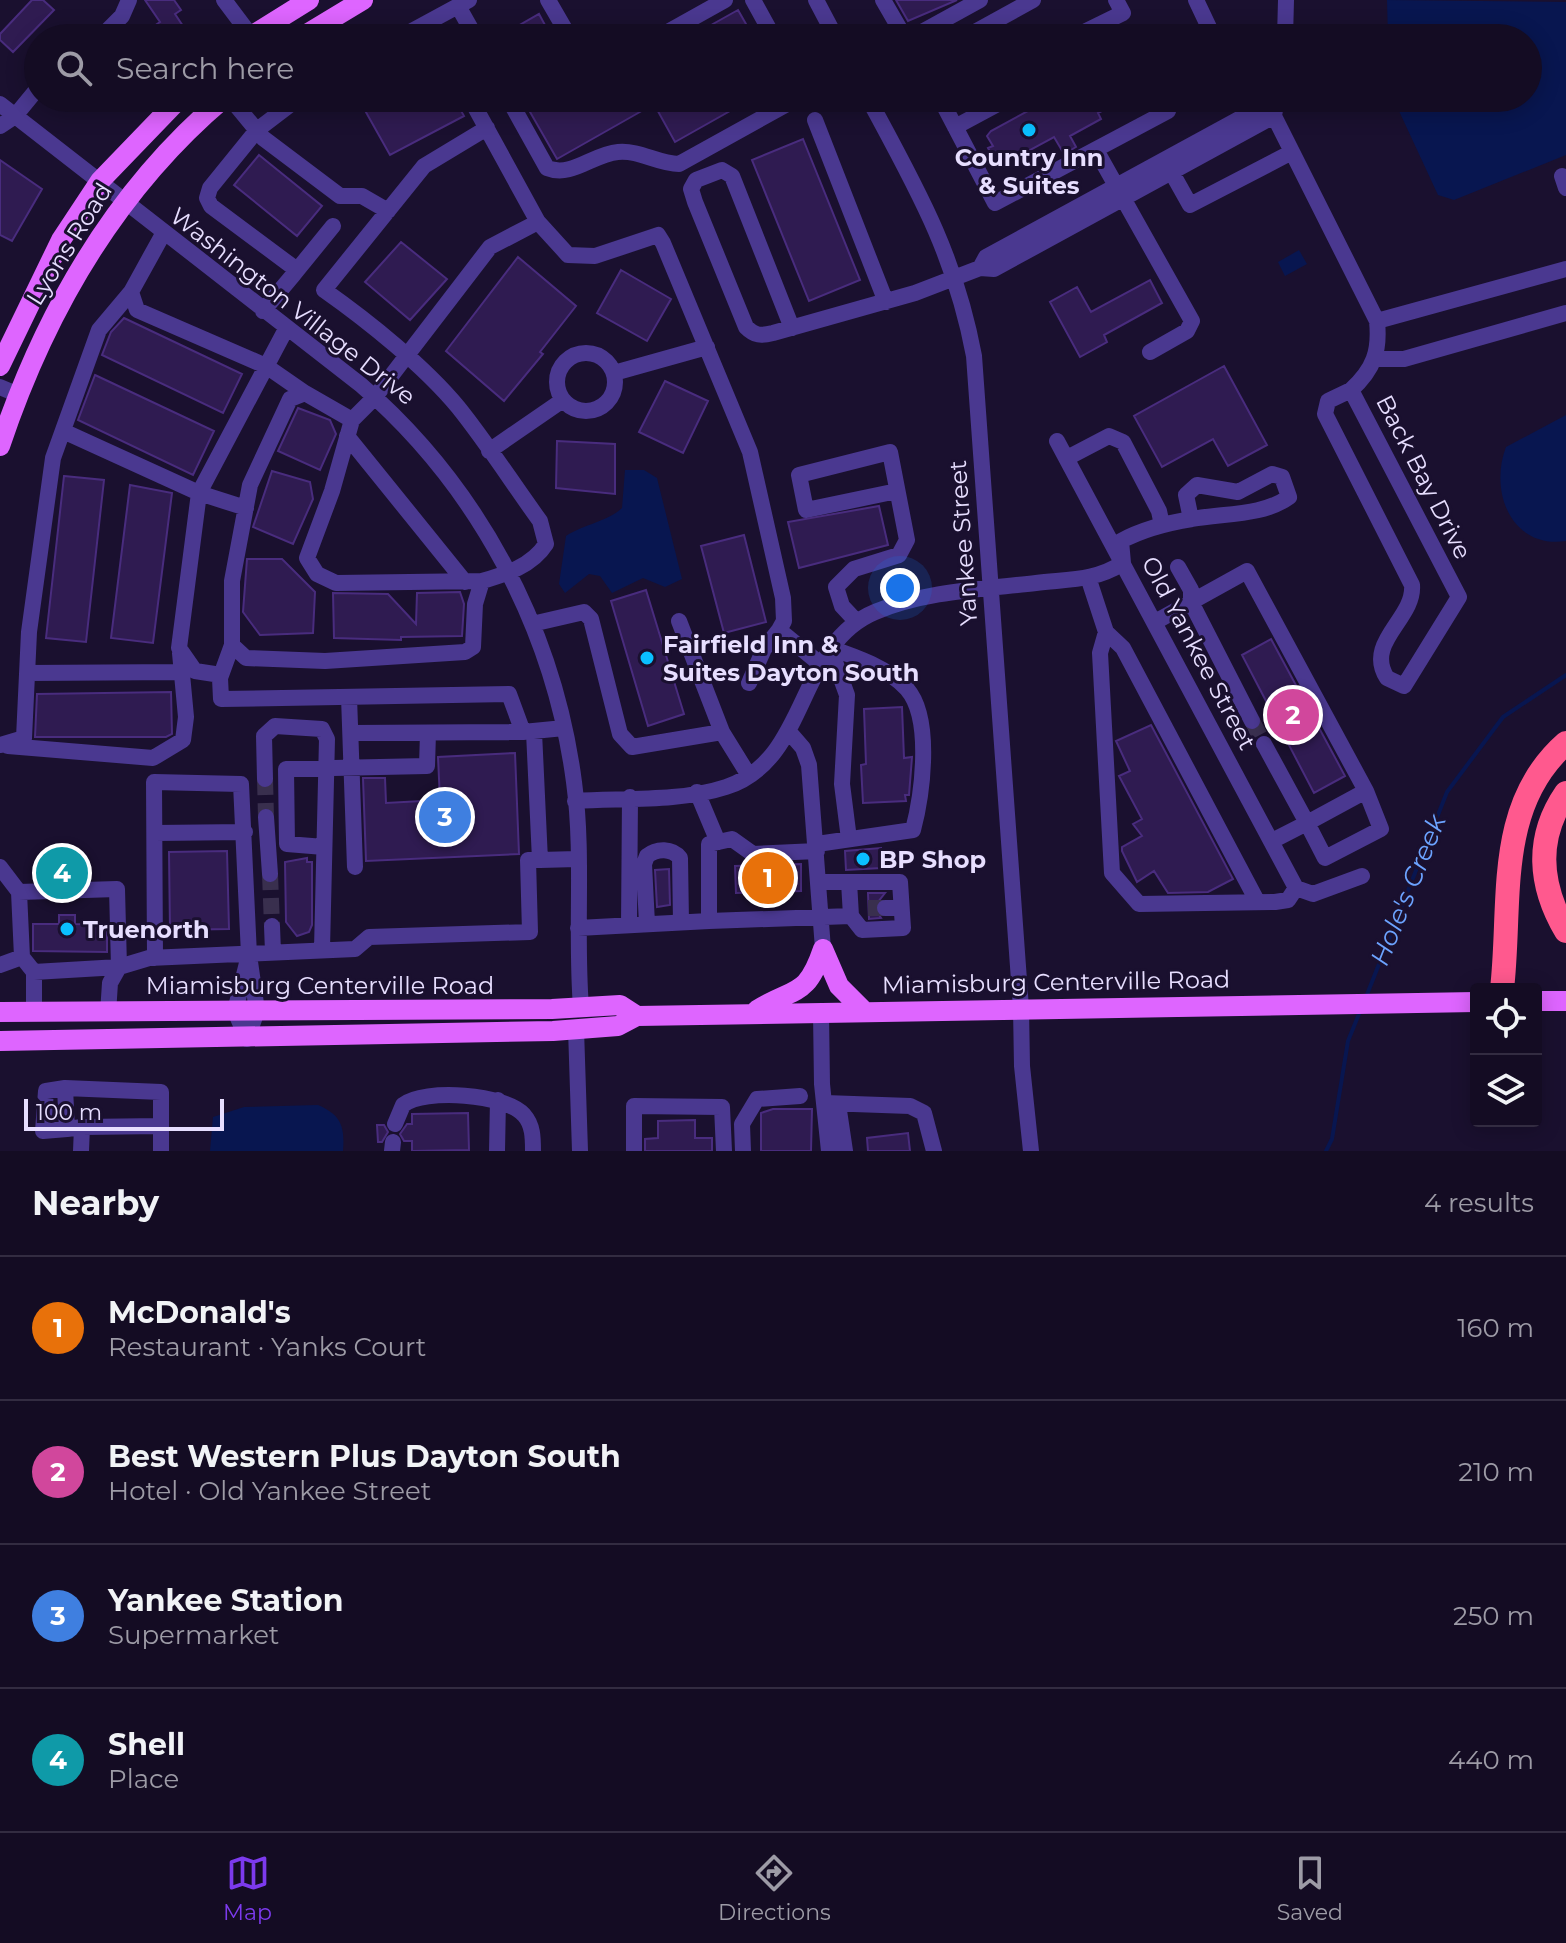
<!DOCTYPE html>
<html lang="en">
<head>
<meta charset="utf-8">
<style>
  body { margin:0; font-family:Montserrat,sans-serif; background:#1d152b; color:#f1f3f6 }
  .controls { position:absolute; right:24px; bottom:24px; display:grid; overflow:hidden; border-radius:8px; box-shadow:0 4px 20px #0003 }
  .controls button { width:72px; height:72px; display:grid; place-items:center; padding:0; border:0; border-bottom:2px solid #332c41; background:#140c23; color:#f1f3f6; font:40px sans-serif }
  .scale { position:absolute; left:24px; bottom:20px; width:200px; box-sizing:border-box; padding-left:8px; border:4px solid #e7deff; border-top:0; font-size:22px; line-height:28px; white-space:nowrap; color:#e7deff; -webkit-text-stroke:6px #1a102f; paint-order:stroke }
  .you { position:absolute; left:900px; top:588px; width:28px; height:28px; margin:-20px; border:6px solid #fff; border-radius:50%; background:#1a73e8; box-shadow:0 0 0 12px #1a73e833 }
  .badge { display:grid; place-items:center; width:52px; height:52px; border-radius:50%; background:#7c3aed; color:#fff; font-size:26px; font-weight:700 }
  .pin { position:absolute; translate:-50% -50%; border:4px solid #fff; box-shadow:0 2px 8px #0006 }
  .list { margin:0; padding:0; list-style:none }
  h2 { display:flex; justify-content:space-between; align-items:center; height:104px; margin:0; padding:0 32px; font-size:34px }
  h2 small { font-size:26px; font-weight:400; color:#9d9ba6 }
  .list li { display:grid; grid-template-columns:52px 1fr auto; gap:24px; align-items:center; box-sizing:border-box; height:144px; padding:0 32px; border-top:2px solid #332c41 }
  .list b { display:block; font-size:30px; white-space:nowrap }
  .list p { margin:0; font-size:26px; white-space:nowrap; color:#9d9ba6 }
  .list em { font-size:26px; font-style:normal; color:#9d9ba6 }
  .icon { flex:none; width:44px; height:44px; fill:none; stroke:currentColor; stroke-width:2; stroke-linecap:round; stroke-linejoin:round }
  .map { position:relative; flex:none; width:1566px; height:1151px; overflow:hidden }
  .search { position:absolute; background:#140c23; box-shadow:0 4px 20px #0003; left:24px; right:24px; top:24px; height:88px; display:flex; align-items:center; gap:20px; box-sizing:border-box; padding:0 28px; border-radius:44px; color:#9d9ba6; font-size:30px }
  .sheet { height:680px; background:#140c23 }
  nav { display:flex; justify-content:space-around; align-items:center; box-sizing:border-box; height:112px; border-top:2px solid #332c41; background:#140c23; font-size:22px; color:#9d9ba6 }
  nav a { display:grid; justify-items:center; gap:4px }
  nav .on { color:#7c3aed }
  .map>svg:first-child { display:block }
  .water { fill:#081650 }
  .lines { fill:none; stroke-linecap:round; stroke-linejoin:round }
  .stream { stroke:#081650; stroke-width:4 }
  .building { fill:#2f1b51; stroke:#492c7e; stroke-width:2 }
  .minor-tunnel { stroke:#392f4e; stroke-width:16; stroke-dasharray:16 8; stroke-linecap:butt }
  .minor { stroke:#4a3890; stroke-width:16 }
  .major { stroke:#de65ff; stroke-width:20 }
  .highway { stroke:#ff598e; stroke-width:24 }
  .poi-dot { fill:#0abfff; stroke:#1a102f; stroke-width:3 }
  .labels { text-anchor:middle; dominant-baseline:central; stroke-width:6; stroke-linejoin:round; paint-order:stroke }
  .poi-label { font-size:24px; font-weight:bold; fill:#e7deff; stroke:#1a102f; text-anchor:start }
  .street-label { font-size:24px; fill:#e7deff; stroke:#1a102f }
  .water-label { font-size:26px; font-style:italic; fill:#6ca3ff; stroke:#1a102f }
</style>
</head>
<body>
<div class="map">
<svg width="1566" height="1151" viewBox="0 0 1566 1151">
  <rect width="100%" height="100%" fill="#1a102f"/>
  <path class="water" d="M1387,0L1566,2V155L1454,200L1438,195L1393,98H1528V38H1388Z
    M1299,250L1307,264L1285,276L1278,262Z
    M1566,415V541C1511,549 1489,491 1506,447Z
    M625,470H644L657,478L682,579L665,587L643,578L612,593L600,576L589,574L565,593L559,584L566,536C584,524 607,522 622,508Z
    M318,1105C341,1115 345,1126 343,1151H210L213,1117L244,1107Z"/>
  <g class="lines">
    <path class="stream" d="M1366,997L1447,792L1503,717L1566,675
      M1326,1151L1332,1139L1348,1041L1361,1009"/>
  </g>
  <path class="building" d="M32,0H43L54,10L13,52L0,40V34Z
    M145,0H174L181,10L175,14L187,32L178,38H136L160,22Z
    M896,0H957L908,21Z
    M738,10L754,38H688Z
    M539,14L552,38H497Z
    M358,98H454L464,116L390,155Z
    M522,98H753L675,142L654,104L557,159Z
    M1052,98H1126L1098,113L1101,119L1070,136L1076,147L1064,154L1054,137L1008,162L1006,158L994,159L988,148L993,146L987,136L991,131Z
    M803,139L860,280L809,301L752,160Z
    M259,155L322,206L297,236L234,185Z
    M0,160L42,189L12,241L0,235Z
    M401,242L447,279L410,320L365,282Z
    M518,257L576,306L540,352L543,354L504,401L446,351Z
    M621,270L671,299L647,341L597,313Z
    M1150,280L1162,303L1104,335L1107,342L1080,357L1050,302L1077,287L1091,312Z
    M124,318L242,374L223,413L102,355L111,332Z
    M1224,366L1267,445L1228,466L1213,439L1162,467L1134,416Z
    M95,375L214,431L193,475L78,420Z
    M665,381L708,401L683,453L639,432Z
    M298,408L330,420L336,434L320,470L278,451Z
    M557,441L615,444V494L556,488Z
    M272,471L310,482L313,499L293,544L253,527Z
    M64,476L104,480L86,642L46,638Z
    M130,485L172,493L153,643L111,638Z
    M879,506L888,545L799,568L788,522Z
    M744,535L766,622L724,633L701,546Z
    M247,559H282L315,592L313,633L260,635L243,612Z
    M646,590L684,714L648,726L611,601Z
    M460,592L464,604L462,636L401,637V640L334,638L333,593L388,594L416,624L417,593Z
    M1271,639L1345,776L1314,793L1242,655Z
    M171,692L172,734L166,737H35L37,694Z
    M902,707L904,758L912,757L909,795H905L906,801L863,803L861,765L866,764L864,709Z
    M1151,725L1233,879L1208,892L1168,893L1154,871L1137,882L1122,851V847L1142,836L1133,824L1142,819L1119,776L1130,771L1116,741Z
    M515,753L519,854L366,861L363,778H385L386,803L440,800L438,757Z
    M881,848V868L846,870L845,851Z
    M227,851L229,929L170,930L169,852Z
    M307,858V862H312V925L309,932L297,936L286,922L285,862Z
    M801,864V891L736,893L735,866Z
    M42,865H81V879L42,880Z
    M669,869L670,905L657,907L655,870Z
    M868,893H885L874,907L881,918L869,919Z
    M59,915H75V924L107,925V952L33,951V924H59Z
    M773,1109H812L811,1151H761V1113Z
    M468,1113L469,1150L412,1151V1141H404L400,1134L407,1124H412V1114Z
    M695,1120V1138H712V1151H645V1139L658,1138V1121Z
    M377,1125H384L388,1132L382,1142H378Z
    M908,1133L910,1151H868L867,1138Z"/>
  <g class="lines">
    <path class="minor-tunnel" d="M1252,721L1264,744
      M265,779L266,817
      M270,874L272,926
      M868,908H885"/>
    <path class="minor" d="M224,0L251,36
      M469,0L458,6L476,38
      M548,0L570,38
      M753,0L774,38
      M816,0L836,38
      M883,0L905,38
      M1196,0L1214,38
      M100,38L122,16L129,0
      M399,38L458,6
      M657,38L725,0
      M911,38L980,0
      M964,38L1033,0
      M1072,38L1123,13L1116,0
      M1119,38L1128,34L1130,38
      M1285,38L1286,0
      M230,98L263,138L340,196H362L388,211
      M470,98L538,222L568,255L595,256L658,235L663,243L750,452L783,598L784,621L779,630L819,663
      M508,98L547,168C572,178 593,154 618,152C640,150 658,164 679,164L798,98
      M868,98C916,187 955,254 974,356L1021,1008L1022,1066L1031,1151
      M940,98L995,203L1168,111L1161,98
      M0,104L361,385C478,486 554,629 574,782C584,856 575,932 581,1007
      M1274,116L1377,321C1380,351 1374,369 1351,390L1459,597L1404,686L1387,678C1364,642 1415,619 1412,585L1325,414L1328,401L1351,390
      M1274,116L1277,98
      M815,120L886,302
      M0,126L15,116L38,88
      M955,127L1009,98
      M487,128L424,166L324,290C368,321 424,366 458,407C487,443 513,484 540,521L546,544C532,566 506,574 482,581L475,604L473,647L465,652L325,661L246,658L232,645V581L250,485L290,399L305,393L352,420L375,397L490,247L538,222
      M1096,150L1192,321L1187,331L1150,352
      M1167,164L1190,205L1292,152
      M1562,176L1566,188
      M163,234L131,292L137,310L266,366L305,393
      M980,268L986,257L1250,113L1274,116
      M294,274L333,226
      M263,311L294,274L293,267L211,206L207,198L210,188L257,130L299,98
      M1377,321L1566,269
      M792,328L732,176L722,170L696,180L691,189L695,202L746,327C755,336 761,336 773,333L915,293L980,268L994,269L1274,116
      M557 382a29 29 0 1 1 58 0a29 29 0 1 1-58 0Z
      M1375,359H1404L1566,313
      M614,373L707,347
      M0,387L19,395
      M352,420L332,491L307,558L317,574L336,583L482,581
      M63,431L199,493L246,508
      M347,436L465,582
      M1057,441L1296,888
      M489,451L563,400
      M1067,458L1109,436L1123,442L1159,511L1162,525
      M1178,567L1191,590V602L1252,721
      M1088,577L1106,632L1123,648L1256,899
      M679,621L722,732L748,774
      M856,621L842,606L836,587L854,569L899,555L907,540L890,452L799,475L806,510L897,491
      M1155,622L1247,571L1366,791L1381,829L1325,858L1307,823L1272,841
      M532,624L584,612L591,619L620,734L632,747L722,732
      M1106,632L1100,653L1112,873L1139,904L1275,902L1288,900L1296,888
      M232,645L220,678L221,699L509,694L523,732
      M830,648L847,695L842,784L849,839
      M27,673L182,672
      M221,675L195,671L179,648L199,493L286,329
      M749,683L764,649L779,630
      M349,697L355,867
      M534,732L540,860L577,859
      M351,733L523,732L564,728
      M790,733L803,748L809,765L823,949
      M1264,744L1307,823L1366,791
      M0,745L24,738L29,632L53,458L99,330L131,292
      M8,746L153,758L183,740L186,717L180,653
      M265,779L264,736L275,726L322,729L327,739L322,949
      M697,792L718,842
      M575,801C623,798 680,802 726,787C810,760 796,645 875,612C924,591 984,589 1036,583C1069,579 1095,581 1123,563L1121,541C1143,529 1167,523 1192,519C1224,513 1263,516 1289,497L1282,477L1272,474L1238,492L1197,485L1186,495L1191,519
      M266,817L270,874
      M155,833L245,832
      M817,844L913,830C922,796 933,719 907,689C888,668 857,657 830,648
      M324,847L287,844L286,769L427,766L428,733
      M817,851L753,854L732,839L709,844V921L851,916
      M0,867L19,892
      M819,882H849L851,916L862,930L903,928L900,882H849
      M1296,888L1313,894L1362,876
      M117,889L119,967L34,972L22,957L19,892Z
      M885,908H901
      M647,924L644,864L647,856C657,848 672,848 680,858L681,922
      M629,925L630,797
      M272,926L273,952
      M578,928L709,921
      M249,955L257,1011L247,1039L235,1011Z
      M155,958L154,782L241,784L249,955
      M0,965L22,957
      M34,972V1012
      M108,1013L110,983L119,967L149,958L355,949L369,937L530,932L528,860H540
      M821,1013L822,1084L829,1151
      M576,1029L580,1151
      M65,1088L46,1091L43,1131L67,1129
      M825,1103L910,1106L924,1113L934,1151
      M838,1104L845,1151
      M395,1124L403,1105C424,1088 506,1094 524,1115C533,1125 533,1138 533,1151
      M82,1127L67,1129L65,1088L161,1092V1126
      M81,1151L82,1127L161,1126V1151
      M392,1151L393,1142
      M497,1151L498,1100
      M634,1151V1106L722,1107L724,1151
      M743,1151L742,1124L757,1099L800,1096"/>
    <path class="major" d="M248,38L309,0
      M300,38L363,0
      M0,366L61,240L100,181L180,98
      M0,446C45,312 115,190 224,98
      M823,949L839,986L865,1012
      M1536,1001H1566
      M757,1010C795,986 806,999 823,949
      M0,1012L552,1009L620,1005L637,1016
      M0,1041L553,1031L618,1026L637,1016L1476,1002"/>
    <path class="highway" d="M1566,793C1535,838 1539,885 1566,931
      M1502,989C1512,903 1494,806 1566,743"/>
  </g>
  <g class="poi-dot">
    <circle cx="1029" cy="130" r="8"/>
    <circle cx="647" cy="658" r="8"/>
    <circle cx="863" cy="859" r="8"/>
    <circle cx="67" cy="929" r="8"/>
  </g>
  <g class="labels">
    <g class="poi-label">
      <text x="1029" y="157" text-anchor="middle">Country Inn<tspan x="1029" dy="28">&amp; Suites</tspan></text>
      <text x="663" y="644">Fairfield Inn &amp;<tspan x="663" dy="28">Suites Dayton South</tspan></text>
      <text x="879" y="859">BP Shop</text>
      <text x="83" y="929">Truenorth</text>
    </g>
    <g class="street-label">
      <text transform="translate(69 244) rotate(-58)">Lyons Road</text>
      <text transform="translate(293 306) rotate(38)">Washington Village Drive</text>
      <text transform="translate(1424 477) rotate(63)">Back Bay Drive</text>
      <text transform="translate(963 543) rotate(-94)">Yankee Street</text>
      <text transform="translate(1199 653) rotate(62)">Old Yankee Street</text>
      <text transform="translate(1056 982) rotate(-1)">Miamisburg Centerville Road</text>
      <text x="320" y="985">Miamisburg Centerville Road</text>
    </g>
    <g class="water-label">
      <text transform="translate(1408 890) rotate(-68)">Hole's Creek</text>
    </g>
  </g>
</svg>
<div class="controls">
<button><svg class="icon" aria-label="locate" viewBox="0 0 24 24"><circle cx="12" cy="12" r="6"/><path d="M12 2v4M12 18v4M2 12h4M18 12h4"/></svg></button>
<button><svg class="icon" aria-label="layers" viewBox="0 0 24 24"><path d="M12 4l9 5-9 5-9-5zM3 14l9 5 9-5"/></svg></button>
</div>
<div class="scale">100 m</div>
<div class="you"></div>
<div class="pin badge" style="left:768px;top:878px;background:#e8710a">1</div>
<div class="pin badge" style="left:1293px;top:715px;background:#d1479c">2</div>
<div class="pin badge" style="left:445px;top:817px;background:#3f7fe0">3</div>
<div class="pin badge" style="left:62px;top:873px;background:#0f9aa8">4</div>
<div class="search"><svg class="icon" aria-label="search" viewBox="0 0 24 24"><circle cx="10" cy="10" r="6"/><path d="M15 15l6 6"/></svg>Search here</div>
</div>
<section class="sheet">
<h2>Nearby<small>4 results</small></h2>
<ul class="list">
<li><span class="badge" style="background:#e8710a">1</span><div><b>McDonald's</b><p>Restaurant · Yanks Court</p></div><em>160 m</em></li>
<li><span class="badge" style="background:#d1479c">2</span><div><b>Best Western Plus Dayton South</b><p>Hotel · Old Yankee Street</p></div><em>210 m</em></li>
<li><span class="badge" style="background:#3f7fe0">3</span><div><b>Yankee Station</b><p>Supermarket</p></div><em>250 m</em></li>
<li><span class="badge" style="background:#0f9aa8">4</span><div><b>Shell</b><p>Place</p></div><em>440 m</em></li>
</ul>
</section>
<nav>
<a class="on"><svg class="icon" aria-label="map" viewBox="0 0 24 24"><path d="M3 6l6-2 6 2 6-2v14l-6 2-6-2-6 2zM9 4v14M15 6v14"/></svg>Map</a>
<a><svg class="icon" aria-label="directions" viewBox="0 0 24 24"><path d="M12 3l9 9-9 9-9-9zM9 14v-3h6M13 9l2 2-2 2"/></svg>Directions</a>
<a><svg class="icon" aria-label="saved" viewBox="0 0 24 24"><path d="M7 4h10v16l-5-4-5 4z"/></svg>Saved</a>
</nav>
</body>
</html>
